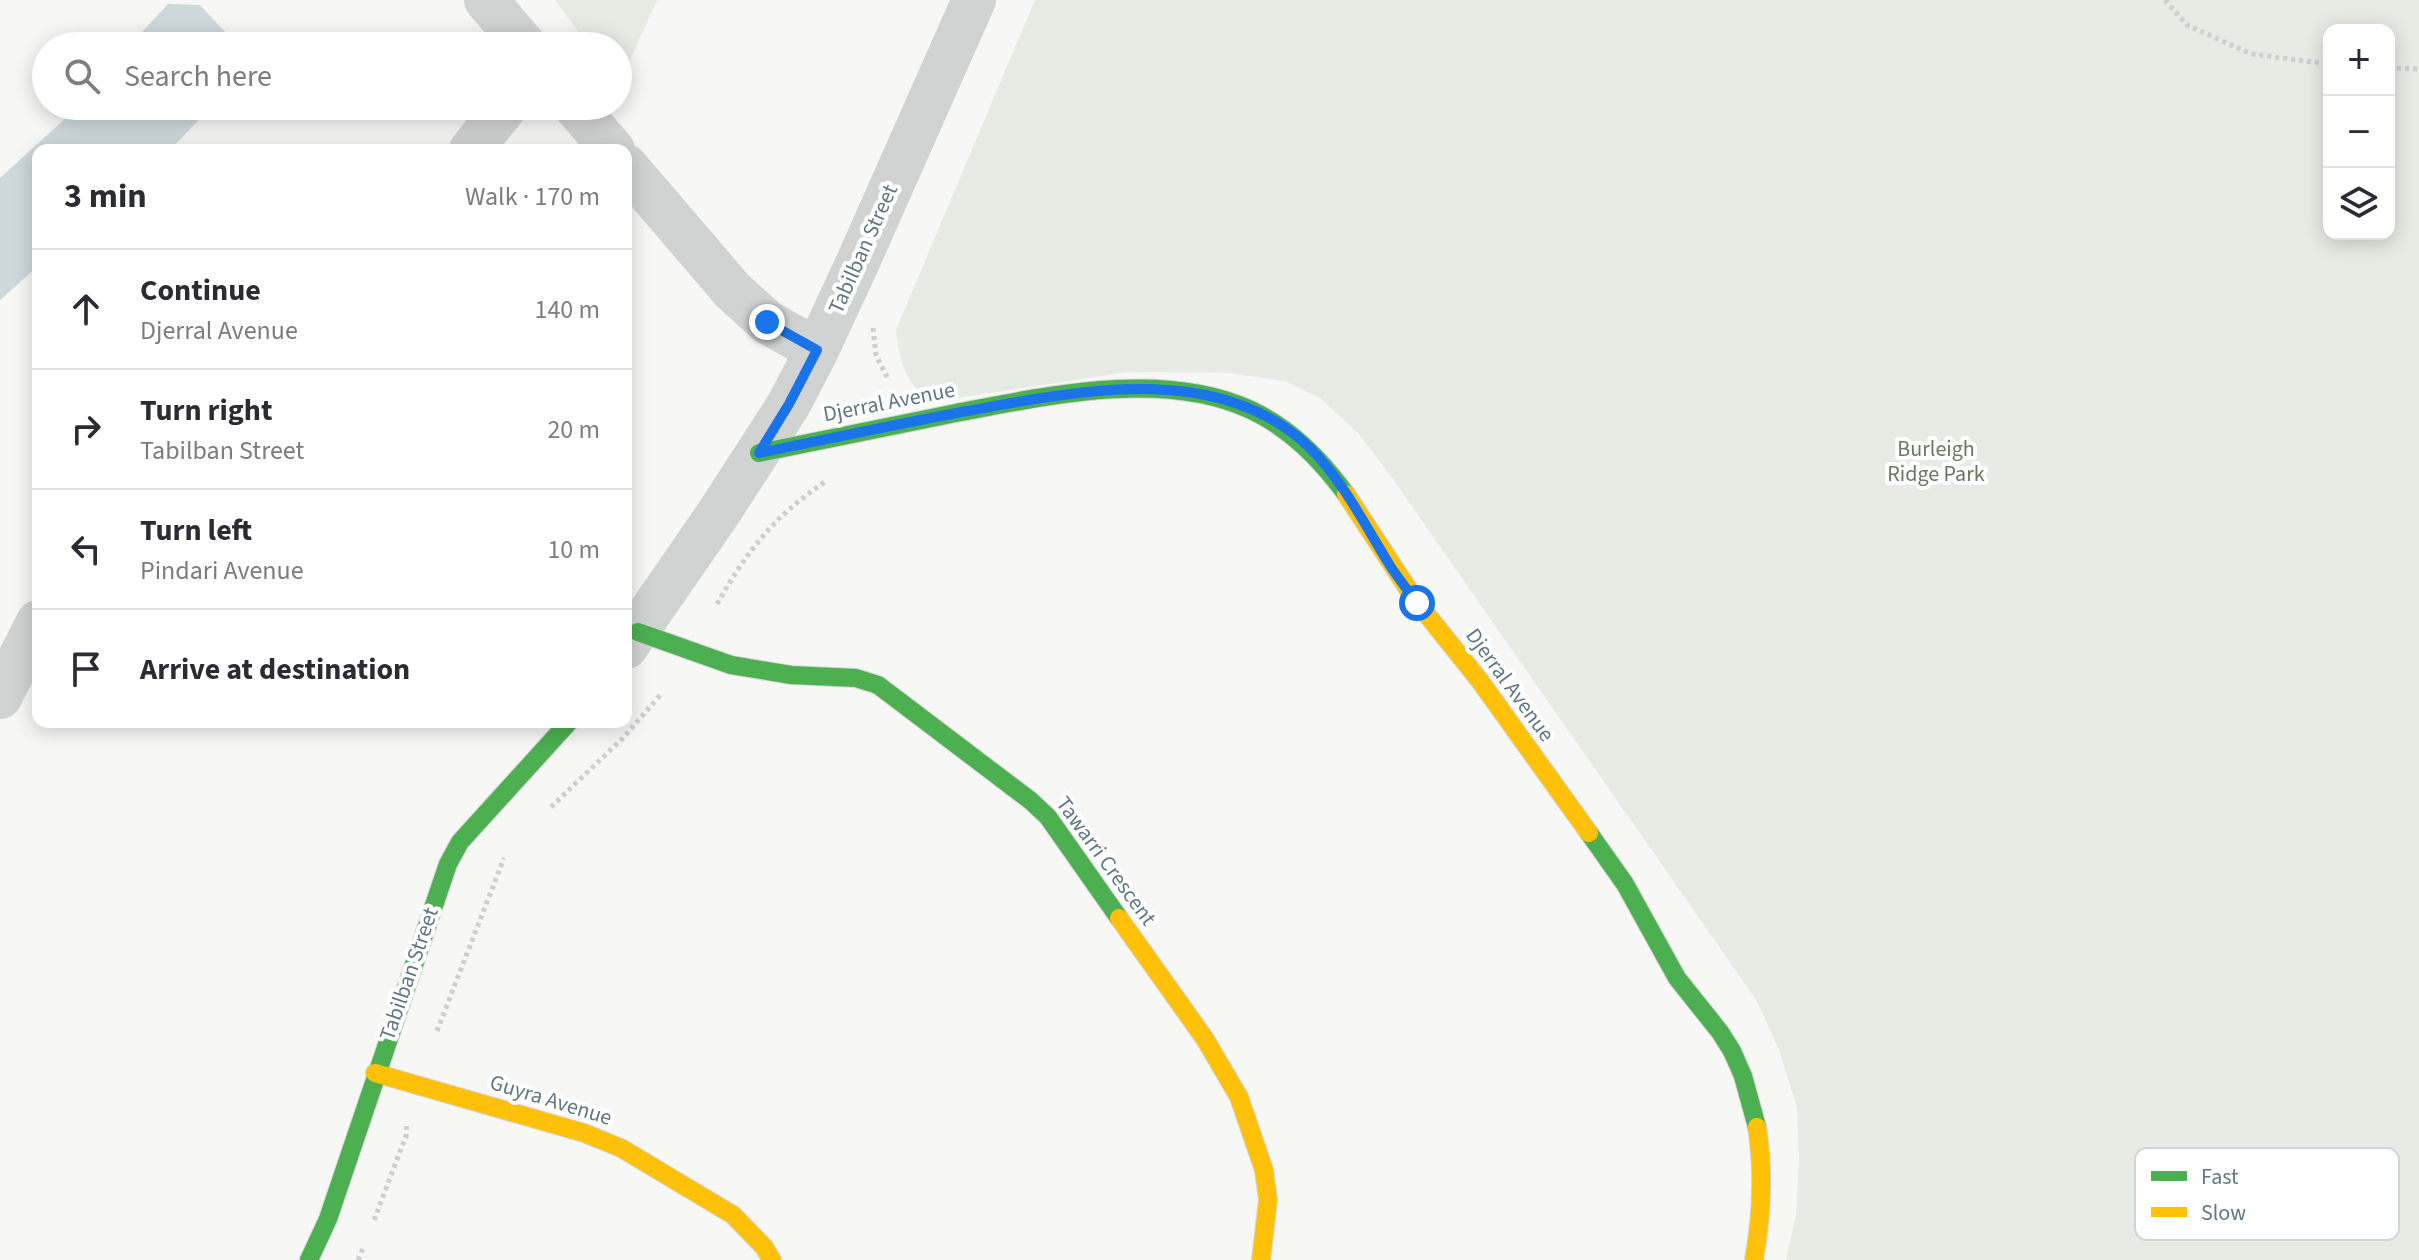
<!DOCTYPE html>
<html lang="en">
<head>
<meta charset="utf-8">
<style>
  body { margin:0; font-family:"Source Sans 3",sans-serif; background:#f7f7f7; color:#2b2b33 }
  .controls { position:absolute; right:24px; top:24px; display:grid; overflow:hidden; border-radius:16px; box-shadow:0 4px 20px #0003 }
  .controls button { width:72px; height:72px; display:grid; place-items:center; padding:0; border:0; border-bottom:2px solid #e1e1e2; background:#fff; color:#2b2b33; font:40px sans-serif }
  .stop { position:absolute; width:24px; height:24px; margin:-18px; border:6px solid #1a73e8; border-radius:50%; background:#fff }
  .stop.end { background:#1a73e8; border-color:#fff; box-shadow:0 2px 8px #0008 }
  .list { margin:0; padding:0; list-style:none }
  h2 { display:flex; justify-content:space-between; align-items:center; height:104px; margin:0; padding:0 32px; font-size:34px }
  h2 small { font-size:26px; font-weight:400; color:#7c7c81 }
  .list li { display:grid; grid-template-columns:52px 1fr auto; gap:24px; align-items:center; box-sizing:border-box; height:120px; padding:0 32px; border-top:2px solid #e1e1e2 }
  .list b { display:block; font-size:30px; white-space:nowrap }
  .list p { margin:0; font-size:26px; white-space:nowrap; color:#7c7c81 }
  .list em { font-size:26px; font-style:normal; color:#7c7c81 }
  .icon { flex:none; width:44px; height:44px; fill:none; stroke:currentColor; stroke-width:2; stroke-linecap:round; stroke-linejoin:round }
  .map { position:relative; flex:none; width:2419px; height:1260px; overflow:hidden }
  .search { position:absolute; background:#fff; box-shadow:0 4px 20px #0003; left:32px; top:32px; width:600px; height:88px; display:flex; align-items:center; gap:20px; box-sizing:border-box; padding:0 28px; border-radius:44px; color:#7c7c81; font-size:30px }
  .panel { position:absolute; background:#fff; box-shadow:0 4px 20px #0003; left:32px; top:144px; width:600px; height:584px; border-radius:16px }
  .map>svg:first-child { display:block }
  .green { fill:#e7ebe4; fill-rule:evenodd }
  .water { fill:#ced9db }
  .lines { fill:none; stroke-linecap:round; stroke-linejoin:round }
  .fast-casing { stroke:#d4d5d5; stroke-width:20 }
  .slow-casing { stroke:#d4d5d5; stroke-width:20 }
  .path { stroke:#cdcfd0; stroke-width:5; stroke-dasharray:4 4; stroke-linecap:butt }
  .street { stroke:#d1d2d2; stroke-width:44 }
  .fast { stroke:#4caf50; stroke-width:18 }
  .slow { stroke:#ffc107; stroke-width:18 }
  .route { stroke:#1a73e8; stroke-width:10 }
  .labels { text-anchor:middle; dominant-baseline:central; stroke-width:8; stroke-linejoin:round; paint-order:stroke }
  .street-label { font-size:22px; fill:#607883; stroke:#fff }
  .park-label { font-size:22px; fill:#677a5f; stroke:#fff }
  .key { fill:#fff; stroke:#cfd6da; stroke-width:2 }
  .key-label { font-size:22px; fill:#607883 }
</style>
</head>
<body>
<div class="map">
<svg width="2419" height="1260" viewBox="0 0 2419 1260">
  <rect width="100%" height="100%" fill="#f7f7f6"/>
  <path class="green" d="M555,0H657L618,86V46H589Z
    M1035,0H2419V1260H1786L1796,1215L1799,1158L1797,1107L1779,1050L1757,1001L1390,475L1358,433L1320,398L1284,381L1229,373L1127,372L938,401C933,398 925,396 920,392C903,377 898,352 896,330ZM2329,30H2389V234H2329Z"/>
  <path class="water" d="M168,4L200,5L238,46H129Z
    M79,106H212L170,150H38V266L0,300V178Z"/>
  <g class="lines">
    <g class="fast-casing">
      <path id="fast" d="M759,453C825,440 890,426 956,413C1047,396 1163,369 1251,410C1291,429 1320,459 1346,494
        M638,632L731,665L791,675L856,678L878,685L1031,801L1048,817L1119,918
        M1589,833L1625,884L1677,978L1720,1032L1732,1051L1743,1076L1757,1127
        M309,1260L328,1219L448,864L460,842L569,722"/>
    </g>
    <g class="slow-casing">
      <path id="slow" d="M1346,494L1416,601L1480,681L1589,833
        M1119,918L1205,1039L1239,1097L1264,1170L1268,1200L1261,1260
        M375,1073L584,1133L621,1148L733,1215L764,1247L772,1260
        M1754,1260C1762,1215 1764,1172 1757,1127"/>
    </g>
    <path class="path" d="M2165,0L2187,25L2251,54L2329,64
      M2389,68L2419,69
      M873,328L876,355L889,381
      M717,604C747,551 774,516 825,482
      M551,807L623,738L662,693
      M437,1031L504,858
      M374,1220L406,1136L407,1124
      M358,1260L363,1248"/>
    <path class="street" d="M486,0L525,46
      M575,106L613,150
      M471,150L506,106
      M626,166L732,290L767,322L817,350
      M626,647L718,514L789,404L817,350L857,264L974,0
      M0,697L38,622"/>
    <use href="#fast" class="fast"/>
    <use href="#slow" class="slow"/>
  </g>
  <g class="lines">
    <path class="route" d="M767,322L817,350L789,404L759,453C828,439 898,424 967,411C1078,391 1219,360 1310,448C1343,481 1365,525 1389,564C1397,577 1408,590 1417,603"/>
  </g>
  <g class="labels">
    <g class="street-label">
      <text transform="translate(863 249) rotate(-66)">Tabilban Street</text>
      <text transform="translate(889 402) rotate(-11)">Djerral Avenue</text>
      <text transform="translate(1510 685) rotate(54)">Djerral Avenue</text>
      <text transform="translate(1106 861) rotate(54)">Tawarri Crescent</text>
      <text transform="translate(409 974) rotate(-71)">Tabilban Street</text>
      <text transform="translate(551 1100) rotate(17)">Guyra Avenue</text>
    </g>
    <g class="park-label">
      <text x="1936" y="449">Burleigh<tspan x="1936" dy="25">Ridge Park</tspan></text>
    </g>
  </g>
  <rect x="2135" y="1148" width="264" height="92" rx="12" class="key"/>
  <rect x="2151" y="1171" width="36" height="10" fill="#4caf50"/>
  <rect x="2151" y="1207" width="36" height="10" fill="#ffc107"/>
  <g class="key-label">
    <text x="2201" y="1184">Fast</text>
    <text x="2201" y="1220">Slow</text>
  </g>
</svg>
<div class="controls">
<button>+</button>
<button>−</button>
<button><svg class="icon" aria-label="layers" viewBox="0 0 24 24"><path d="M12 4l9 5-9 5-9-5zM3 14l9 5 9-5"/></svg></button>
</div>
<div class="stop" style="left:1417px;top:603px"></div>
<div class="stop end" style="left:767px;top:322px"></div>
<div class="search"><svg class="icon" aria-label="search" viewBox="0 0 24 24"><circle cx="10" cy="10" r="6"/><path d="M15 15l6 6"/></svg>Search here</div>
<section class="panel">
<h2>3 min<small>Walk · 170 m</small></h2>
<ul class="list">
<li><svg class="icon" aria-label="ahead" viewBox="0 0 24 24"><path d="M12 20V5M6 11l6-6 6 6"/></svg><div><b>Continue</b><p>Djerral Avenue</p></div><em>140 m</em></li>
<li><svg class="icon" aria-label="right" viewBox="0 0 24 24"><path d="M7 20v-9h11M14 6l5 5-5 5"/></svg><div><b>Turn right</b><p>Tabilban Street</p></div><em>20 m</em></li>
<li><svg class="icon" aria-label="left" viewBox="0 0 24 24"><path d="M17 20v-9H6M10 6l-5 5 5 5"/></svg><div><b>Turn left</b><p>Pindari Avenue</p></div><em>10 m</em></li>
<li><svg class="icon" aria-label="arrive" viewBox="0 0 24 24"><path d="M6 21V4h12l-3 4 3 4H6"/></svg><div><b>Arrive at destination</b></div></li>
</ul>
</section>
</div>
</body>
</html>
